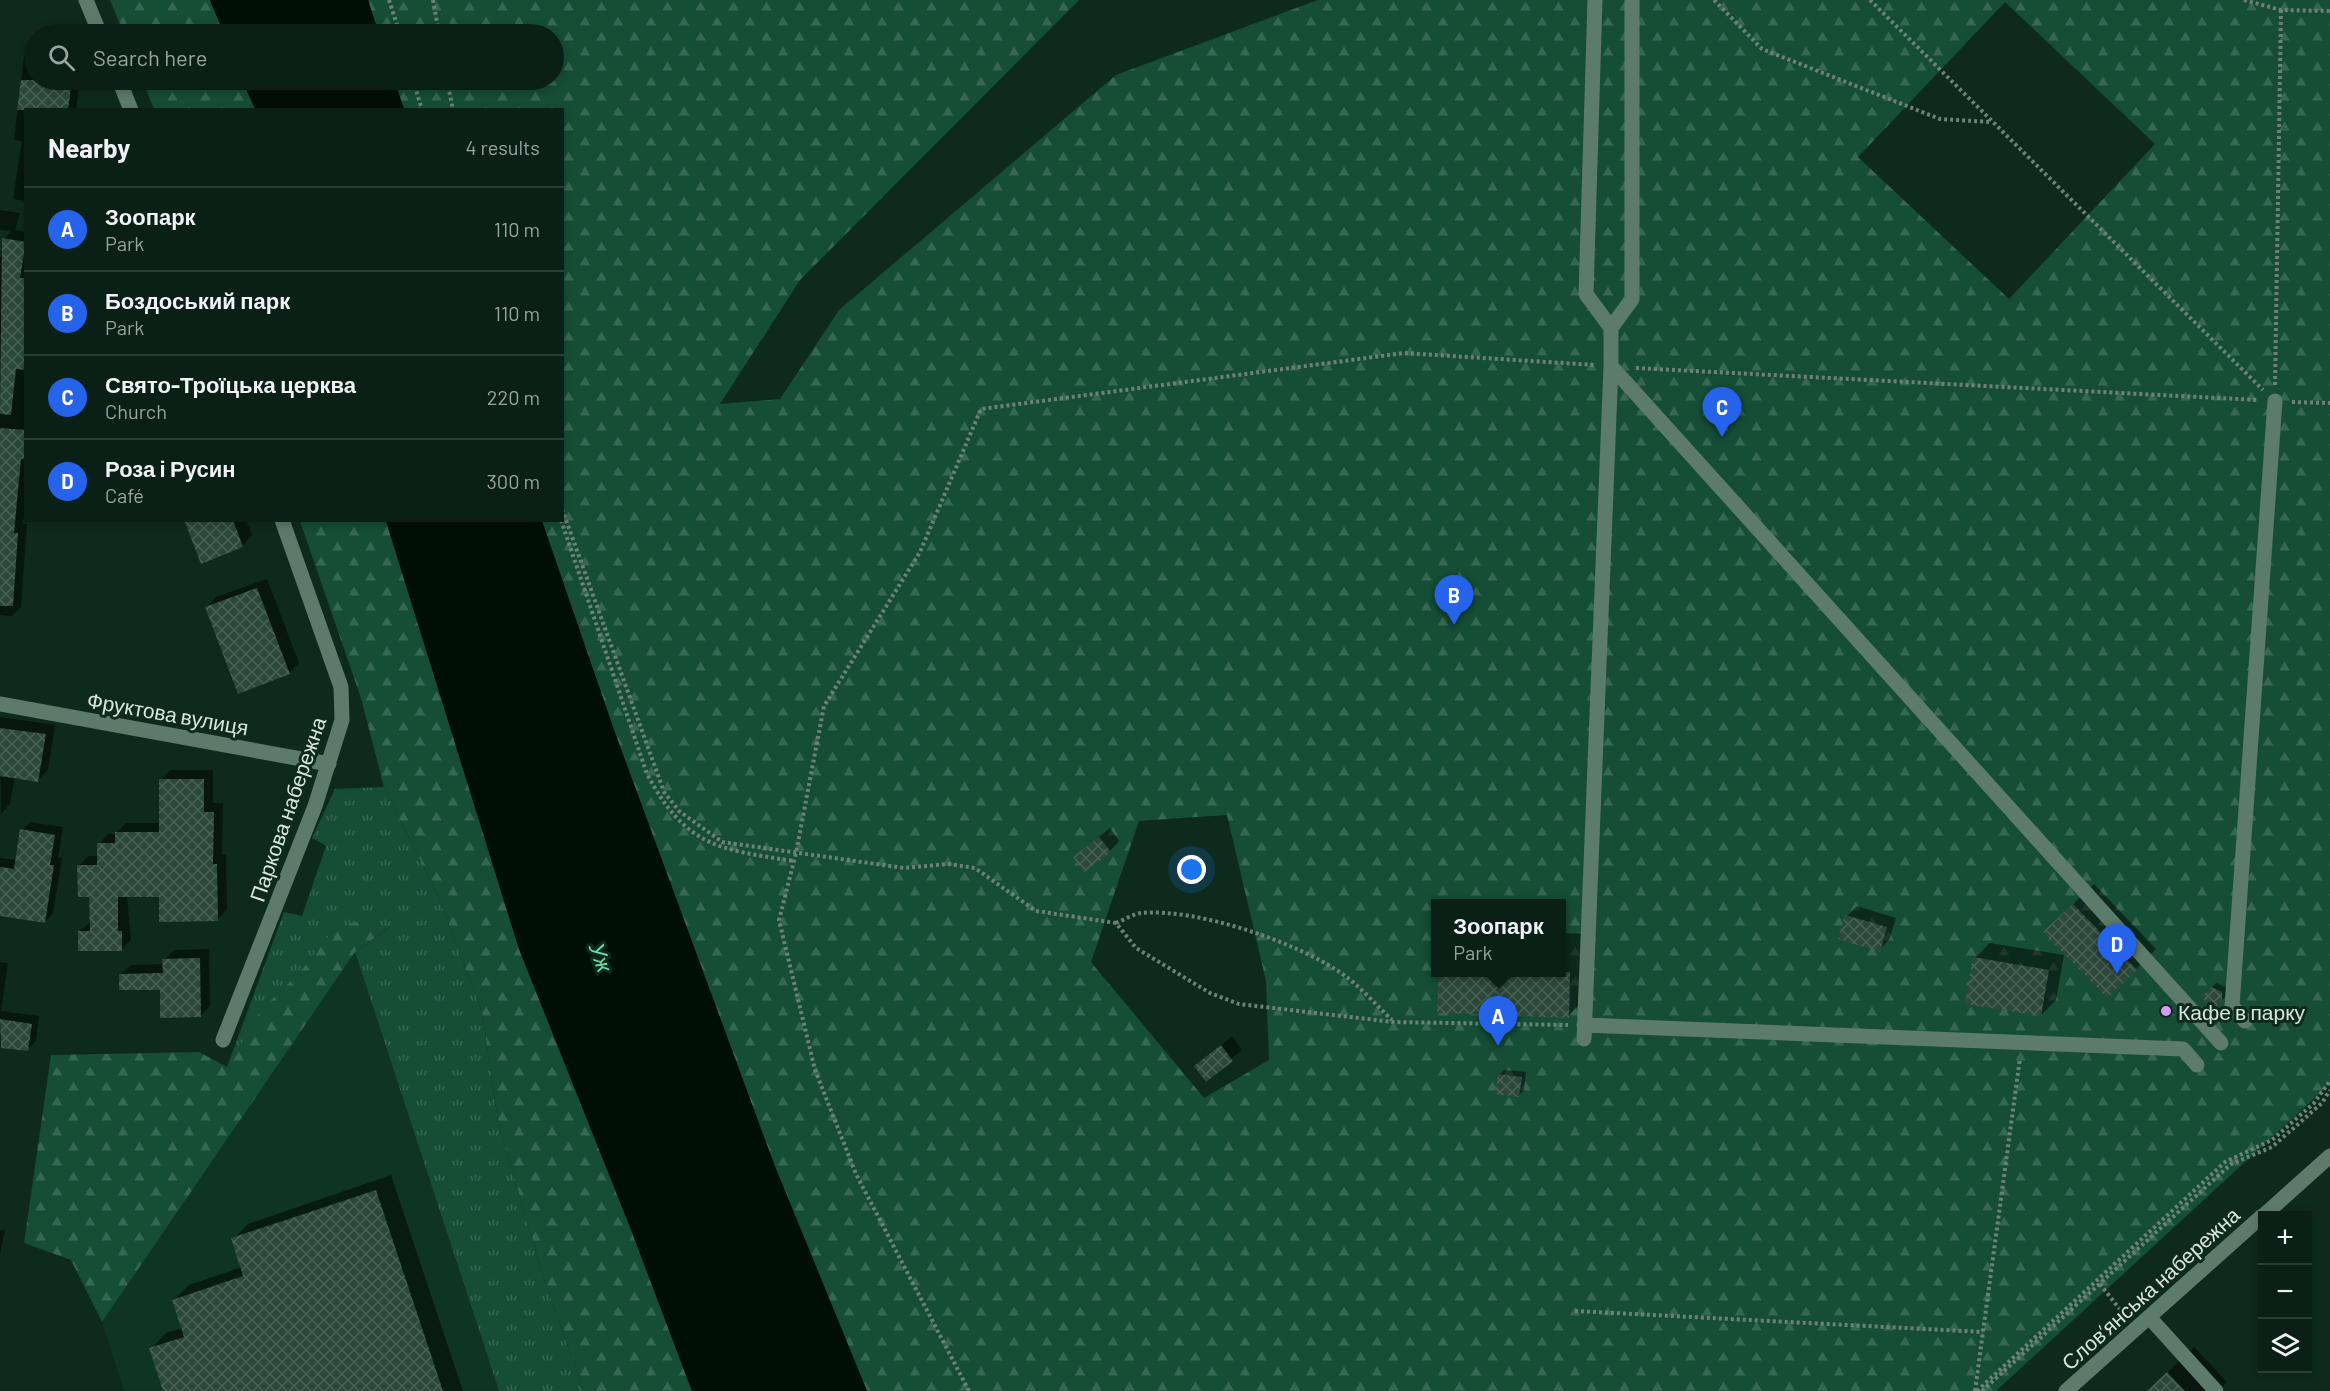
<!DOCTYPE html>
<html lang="en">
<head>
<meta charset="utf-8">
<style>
  body { margin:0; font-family:Barlow,sans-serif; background:#182d23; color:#f1f3f6 }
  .controls { position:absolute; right:18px; bottom:18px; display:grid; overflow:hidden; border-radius:0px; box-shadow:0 3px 9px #0003 }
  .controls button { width:54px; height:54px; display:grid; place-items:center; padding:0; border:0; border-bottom:2px solid #2a3e35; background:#0a2016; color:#f1f3f6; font:30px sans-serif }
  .you { position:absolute; left:1192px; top:870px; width:21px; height:21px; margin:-15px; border:4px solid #fff; border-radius:50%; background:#1a73e8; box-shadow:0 0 0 9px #1a73e833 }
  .badge { display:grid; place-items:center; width:39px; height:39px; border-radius:50%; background:#2563eb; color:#fff; font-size:20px; font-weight:700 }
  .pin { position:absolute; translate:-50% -50px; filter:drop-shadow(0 2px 3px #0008) }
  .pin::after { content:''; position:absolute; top:32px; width:21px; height:18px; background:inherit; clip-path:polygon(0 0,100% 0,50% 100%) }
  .popup { position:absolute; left:1431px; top:899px; width:135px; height:78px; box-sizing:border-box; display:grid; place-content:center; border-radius:0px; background:#0a2016; filter:drop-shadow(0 2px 4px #0005); font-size:20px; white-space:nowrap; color:#99a3a1 }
  .popup b { font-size:22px; color:#f1f3f6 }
  .popup::after { content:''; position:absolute; left:50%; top:100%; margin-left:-12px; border:12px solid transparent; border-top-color:#0a2016 }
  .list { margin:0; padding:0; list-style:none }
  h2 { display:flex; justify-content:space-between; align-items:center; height:78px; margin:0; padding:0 24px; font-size:26px }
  h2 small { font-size:20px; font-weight:400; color:#99a3a1 }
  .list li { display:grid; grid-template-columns:39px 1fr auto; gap:18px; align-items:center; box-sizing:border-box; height:84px; padding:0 24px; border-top:2px solid #2a3e35 }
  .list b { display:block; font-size:22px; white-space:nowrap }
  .list p { margin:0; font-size:20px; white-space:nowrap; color:#99a3a1 }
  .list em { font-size:20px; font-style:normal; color:#99a3a1 }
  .icon { flex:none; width:33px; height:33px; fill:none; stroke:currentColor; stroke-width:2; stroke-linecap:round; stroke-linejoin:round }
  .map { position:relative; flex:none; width:2330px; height:1391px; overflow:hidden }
  .search { position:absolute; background:#0a2016; box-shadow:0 3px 9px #0003; left:24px; top:24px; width:540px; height:66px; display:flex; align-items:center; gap:15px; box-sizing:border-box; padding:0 21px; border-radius:33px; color:#99a3a1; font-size:22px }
  .panel { position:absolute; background:#0a2016; box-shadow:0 3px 9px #0003; left:24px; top:108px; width:540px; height:414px; border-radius:0px }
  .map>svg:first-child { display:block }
  .built { fill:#0e3424 }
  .grass { fill:url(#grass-tufts) }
  .forest { fill:url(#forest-firs); fill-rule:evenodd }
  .water { fill:#000f06 }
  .shadow { fill:#0007 }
  .building { fill:url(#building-cross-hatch) }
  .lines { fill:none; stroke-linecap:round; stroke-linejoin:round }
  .path { stroke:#6c8277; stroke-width:4; stroke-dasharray:3 3; stroke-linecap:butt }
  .minor { stroke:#5d7b6b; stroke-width:15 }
  .poi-dot { fill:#d69bfa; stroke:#0e2a1d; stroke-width:2 }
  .labels { text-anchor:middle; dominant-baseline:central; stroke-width:6; stroke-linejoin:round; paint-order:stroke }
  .street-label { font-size:21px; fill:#d6e6dd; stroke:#0e2a1d }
  .poi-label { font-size:21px; fill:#d6e6dd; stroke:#0e2a1d; text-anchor:start }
  .water-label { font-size:22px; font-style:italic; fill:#6ed8a6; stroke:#0e2a1d }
</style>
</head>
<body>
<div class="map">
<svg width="2330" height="1391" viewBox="0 0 2330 1391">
  <defs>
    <pattern id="grass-tufts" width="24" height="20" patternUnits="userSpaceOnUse" patternTransform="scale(1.5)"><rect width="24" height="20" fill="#154d35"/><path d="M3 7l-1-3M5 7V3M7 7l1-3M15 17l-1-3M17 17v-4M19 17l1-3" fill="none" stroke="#366752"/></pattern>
    <pattern id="forest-firs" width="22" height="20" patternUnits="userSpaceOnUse" patternTransform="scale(1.5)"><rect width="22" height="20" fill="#154d35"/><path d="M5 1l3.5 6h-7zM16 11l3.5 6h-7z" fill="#366752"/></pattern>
    <pattern id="building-cross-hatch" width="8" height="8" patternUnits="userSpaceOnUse" patternTransform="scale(1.5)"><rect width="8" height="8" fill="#2c483a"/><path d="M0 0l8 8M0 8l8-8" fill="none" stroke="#4a6256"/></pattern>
  </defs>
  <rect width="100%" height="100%" fill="#0e2a1d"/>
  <path class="built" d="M355,952L499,1391H124L102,1322Z"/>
  <path class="grass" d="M384,787L438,896L482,1012L498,1121L544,1279L584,1391H499L355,952L390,927L333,931L227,1067L284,912L302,916L326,846L312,838L335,789Z"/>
  <path class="forest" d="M110,0H210L224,34H124Z
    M368,0H1079L800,280L720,404L780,399L839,310L1116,75L1318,0H2330V1084L1996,1391H867L774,1164L614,730L542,521L562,520V110L404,109L394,80H554V34H379ZM2005,2L2155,144L2009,299L1858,157ZM1227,815L1266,981L1269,1060L1204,1098L1091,962L1139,821ZM1435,904H1561V972H1435Z
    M142,80H242L255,109H154Z
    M300,521H386L519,949L630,1227L692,1391H584L544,1279L498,1121L482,1012L438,896L384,787L361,698Z
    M356,922L391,926L355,952L102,1322L71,1260L24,1243L51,1055L199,1052L227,1067L261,1010L301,971L333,931Z"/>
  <path class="water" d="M210,0H368L379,34H224Z
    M242,80H394L404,109H255Z
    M386,521H542L614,730L774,1164L867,1391H692L630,1227L519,949Z"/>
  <path class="shadow" d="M34,46V80H80L76,110H26V201L13,199L22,141L14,140L24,56Z
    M0,210L20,213L15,230L26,232V496L23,524H27L21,607L12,616L0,615V259L4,239L11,231L0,230Z
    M190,520H246L252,535L243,545L202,562Z
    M267,579L299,663L289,673L207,607L216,597Z
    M0,717L55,725L48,770L38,780L15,777L10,804L1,814Z
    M170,770H213V803H223L222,855H226L227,910L217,920L161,895H127L131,940L122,949L79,931L91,922V895L79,866L88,856H98L99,844L108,834H116L126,823H160L161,780Z
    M30,822L63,827L58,858H62L53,913L45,922L0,915V858L17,860L22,830Z
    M1110,828L1119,841L1110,851L1075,857Z
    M2094,884L2156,949L2136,969L2065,912Z
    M1857,906L1896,918L1889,940L1879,950L1847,916Z
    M1561,933L1591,934L1588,996L1568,1016L1561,972Z
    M1990,943L2064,955L2056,1000L2041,1015L1975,958Z
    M209,949L210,1006L200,1016L161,989L121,974L131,965L164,964V960L174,950Z
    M0,962L8,963L1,1011L39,1016L36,1041L27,1050L0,1046Z
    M2216,983L2226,987V996L2222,1001L2205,995Z
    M1232,1036L1242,1050L1206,1080L1196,1066Z
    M1504,1070L1526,1072L1524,1090L1519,1095L1499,1075Z
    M391,1175L463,1391H165L151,1349L166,1333L182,1328L173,1301L189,1285L242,1267L233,1239L248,1224Z
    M0,1230H5L0,1254Z
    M2194,1347L2227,1382L2218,1391H2148Z"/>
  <path class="building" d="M21,80H72L68,110H17Z
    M2,238L26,242L20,278H26V370L16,369L11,415L0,414Z
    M0,428L26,430V459H21L14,533H18L13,606H0Z
    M184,520H233L243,547L201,564Z
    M257,588L290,674L238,694L205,607Z
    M0,728L46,734L38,782L0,776Z
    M159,779H204V812H214L213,864H217L218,921L159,922V897H118V931H122V951H78V931H90L89,897H78L77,865H97V843H115V832H159Z
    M20,829L55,835L50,865H54L45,923L0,916V867L14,869Z
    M1099,837L1111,852L1084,872L1073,857Z
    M2073,904L2137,970L2107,998L2043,932Z
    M1845,915L1887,927L1880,952L1838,939Z
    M1973,957L2049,970L2041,1016L1965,1004Z
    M200,958L201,1017L160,1018V990H119V974L163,973L162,959Z
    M1439,972H1570L1569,1018L1437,1013Z
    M2211,987L2222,992V1002L2215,1008L2205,1004L2203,995Z
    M0,1019L32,1024L28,1051L1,1048Z
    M1221,1045L1233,1061L1206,1082L1194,1066Z
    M1498,1074L1522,1077L1519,1097L1495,1094Z
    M376,1190L443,1391H163L149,1348L184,1337L172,1300L243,1276L231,1238Z
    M2167,1372L2185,1391H2147Z"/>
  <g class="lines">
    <path class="path" d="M389,0L400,34
      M433,0L439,34
      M1714,0L1762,49L1940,119L1991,122
      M1870,0L2263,390
      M2244,0L2281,10L2330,11
      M413,80L422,110
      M447,80L453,110
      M1636,368L2257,400
      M2275,385L2281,10
      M2292,402L2330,403
      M562,509L664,792L679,811L722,842L904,868L948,864L975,868L1036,911L1116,923L1136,948L1210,993L1239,1004L1393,1022L1568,1025
      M561,520L647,774C686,847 718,849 793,861
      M1116,923C1124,920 1133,914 1141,913C1197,908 1296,942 1341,973C1360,986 1376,1005 1392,1020
      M2100,1284L2122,1312
      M1575,1311L1983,1332
      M969,1391L856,1174L815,1070L779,920L796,853L824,706L920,552L981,409L1404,353L1595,365
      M1975,1391L2020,1058
      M1977,1391L2225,1162L2272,1140L2314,1103L2330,1081
      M1982,1391L2231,1164L2272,1147L2322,1103L2330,1090"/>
    <path class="minor" d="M86,0L100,34
      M119,80L131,110
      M1611,328L1632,299V0
      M1611,366L2221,1043
      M0,704L329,764
      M2245,1021L2232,1006L2275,401
      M1584,1025L2183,1049L2197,1065
      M1584,1039L1611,366V328L1586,294L1595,0
      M223,1040L315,806L342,720L341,687L282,520
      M2263,1216L2330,1156
      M2149,1317L2216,1391
      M2066,1391L2262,1216"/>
  </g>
  <circle class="poi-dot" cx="2166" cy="1011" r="6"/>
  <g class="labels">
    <g class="street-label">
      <text transform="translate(168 713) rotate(10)">Фруктова вулиця</text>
      <text transform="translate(287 809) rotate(-71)">Паркова набережна</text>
      <text transform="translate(2150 1288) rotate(-42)">Словʼянська набережна</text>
    </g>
    <g class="poi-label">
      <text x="2178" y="1011">Кафе в парку</text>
    </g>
    <g class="water-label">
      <text transform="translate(602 957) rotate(70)">Уж</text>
    </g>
  </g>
</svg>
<div class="controls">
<button>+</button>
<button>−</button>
<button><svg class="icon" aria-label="layers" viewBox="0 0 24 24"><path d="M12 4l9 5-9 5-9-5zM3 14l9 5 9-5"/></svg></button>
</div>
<div class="you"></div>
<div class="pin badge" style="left:1498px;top:1046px">A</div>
<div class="popup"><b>Зоопарк</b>Park</div>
<div class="pin badge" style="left:1454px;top:625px">B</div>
<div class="pin badge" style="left:1722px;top:437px">C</div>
<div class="pin badge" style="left:2117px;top:974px">D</div>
<div class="search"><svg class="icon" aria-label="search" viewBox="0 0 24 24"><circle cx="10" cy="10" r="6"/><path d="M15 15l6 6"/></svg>Search here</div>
<section class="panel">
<h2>Nearby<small>4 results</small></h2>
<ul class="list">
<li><span class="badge">A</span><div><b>Зоопарк</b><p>Park</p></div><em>110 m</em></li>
<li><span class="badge">B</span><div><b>Боздоський парк</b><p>Park</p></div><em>110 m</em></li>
<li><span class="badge">C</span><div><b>Свято-Троїцька церква</b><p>Church</p></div><em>220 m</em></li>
<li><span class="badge">D</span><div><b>Роза і Русин</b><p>Café</p></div><em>300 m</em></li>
</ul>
</section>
</div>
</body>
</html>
